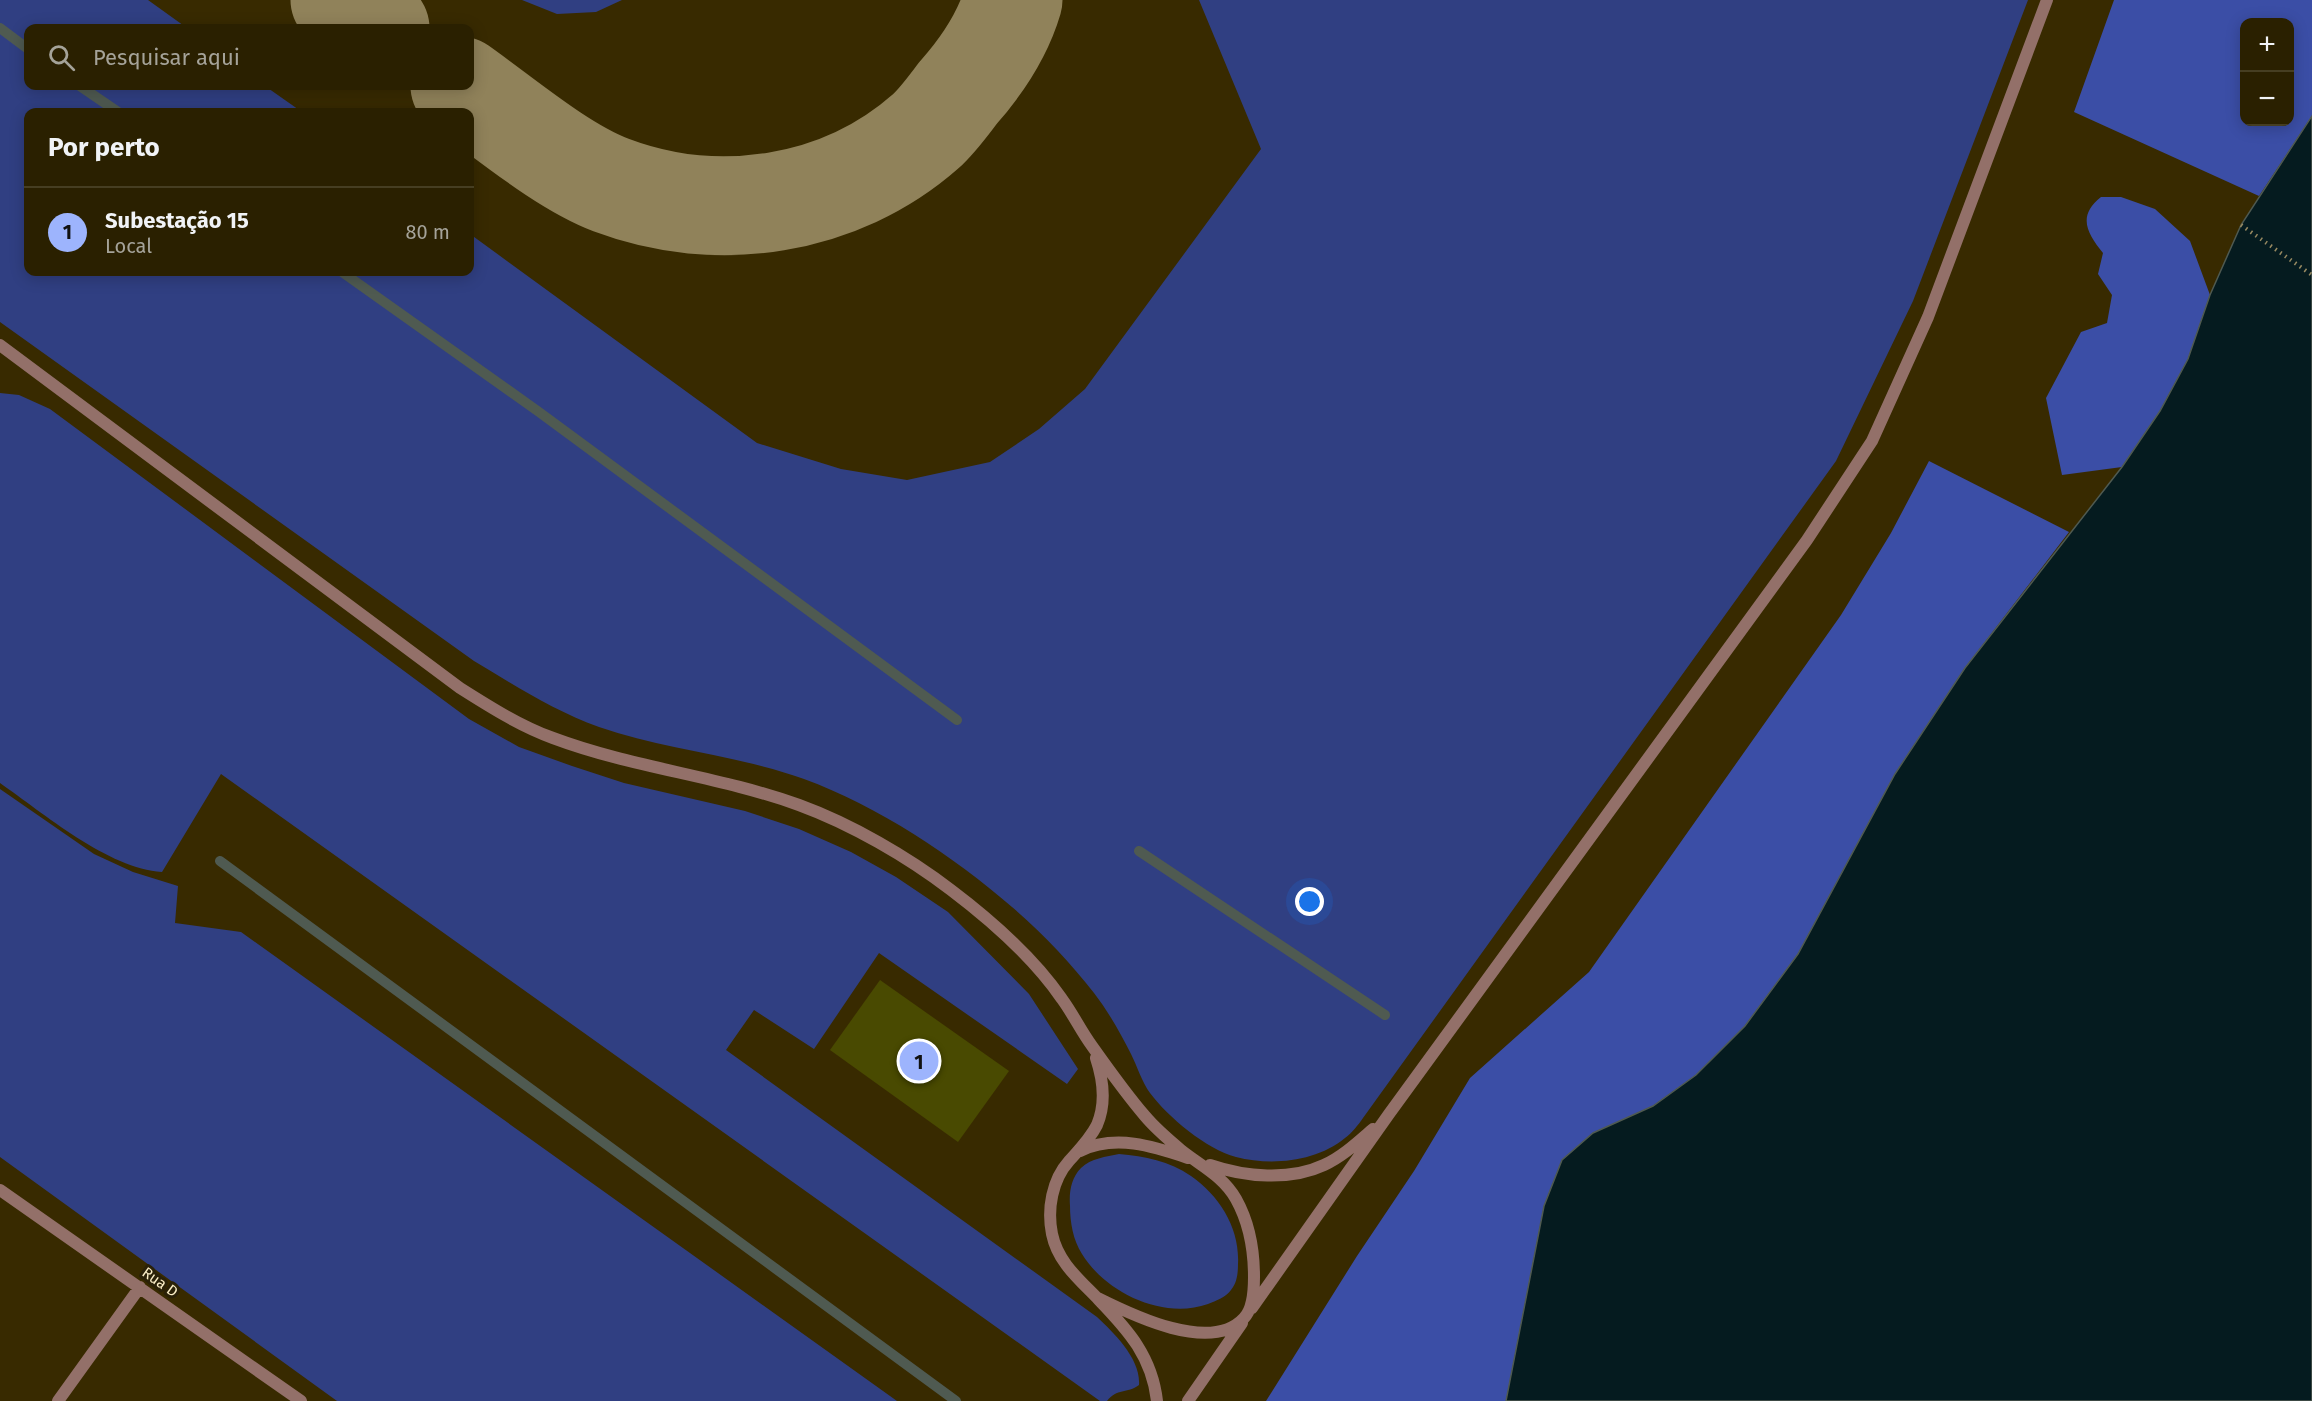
<!DOCTYPE html>
<html lang="pt">
<head>
<meta charset="utf-8">
<style>
  body { margin:0; font-family:"Fira Sans",sans-serif; background:#32280a; color:#f1f3f6 }
  .controls { position:absolute; right:18px; top:18px; display:grid; overflow:hidden; border-radius:12px; box-shadow:0 3px 15px #0003 }
  .controls button { width:54px; height:54px; display:grid; place-items:center; padding:0; border:0; border-bottom:2px solid #463e22; background:#2a2000; color:#f1f3f6; font:30px sans-serif }
  .you { position:absolute; left:1310px; top:902px; width:21px; height:21px; margin:-15px; border:4px solid #fff; border-radius:50%; background:#1a73e8; box-shadow:0 0 0 9px #1a73e833 }
  .badge { display:grid; place-items:center; width:39px; height:39px; border-radius:50%; background:#9db4fd; color:#111; font-size:20px; font-weight:700 }
  .pin { position:absolute; translate:-50% -50%; border:3px solid #fff; box-shadow:0 2px 6px #0006 }
  .list { margin:0; padding:0; list-style:none }
  h2 { display:flex; justify-content:space-between; align-items:center; height:78px; margin:0; padding:0 24px; font-size:26px }
  h2 small { font-size:20px; font-weight:400; color:#a5a399 }
  .list li { display:grid; grid-template-columns:39px 1fr auto; gap:18px; align-items:center; box-sizing:border-box; height:90px; padding:0 24px; border-top:2px solid #463e22 }
  .list b { display:block; font-size:22px; white-space:nowrap }
  .list p { margin:0; font-size:20px; white-space:nowrap; color:#a5a399 }
  .list em { font-size:20px; font-style:normal; color:#a5a399 }
  .icon { flex:none; width:33px; height:33px; fill:none; stroke:currentColor; stroke-width:2; stroke-linecap:round; stroke-linejoin:round }
  .map { position:relative; flex:none; width:2312px; height:1401px; overflow:hidden }
  .search { position:absolute; background:#2a2000; box-shadow:0 3px 15px #0003; left:24px; top:24px; width:450px; height:66px; display:flex; align-items:center; gap:15px; box-sizing:border-box; padding:0 21px; border-radius:12px; color:#a5a399; font-size:22px }
  .panel { position:absolute; background:#2a2000; box-shadow:0 3px 15px #0003; left:24px; top:108px; width:450px; height:168px; border-radius:12px }
  .map>svg:first-child { display:block }
  .green { fill:#303f82 }
  .forest { fill:#3b4ea6; fill-rule:evenodd }
  .water { fill:#051b1f; stroke:#4f5a51; stroke-width:1.5 }
  .lines { fill:none; stroke-linecap:round; stroke-linejoin:round }
  .stream { stroke:#4f5a51; stroke-width:10 }
  .taxiway { stroke:#90825a; stroke-width:99 }
  .building { fill:#494a01 }
  .path { stroke:#978961; stroke-width:4; stroke-dasharray:1.5 4.5; stroke-linecap:butt }
  .lane { stroke:#937069; stroke-width:12 }
  .labels { text-anchor:middle; dominant-baseline:central; stroke-width:6; stroke-linejoin:round; paint-order:stroke }
  .street-label { font-size:15px; fill:#fbeec7; stroke:#2a2108 }
</style>
</head>
<body>
<div class="map">
<svg width="2312" height="1401" viewBox="0 0 2312 1401">
  <rect width="100%" height="100%" fill="#382a00"/>
  <path class="green" d="M0,0H148L187,28H28V86H265L302,112H28V272H470V234L757,443L841,469L907,480L990,462L1039,429L1085,389L1261,149L1199,0H2028L1913,301L1836,461L1363,1118C1358,1125 1352,1133 1345,1138C1316,1162 1271,1166 1236,1157C1206,1149 1168,1117 1150,1093C1142,1082 1137,1066 1131,1054C1121,1034 1108,1011 1094,993C1070,962 1042,933 1012,907C953,856 878,806 804,779C738,755 665,750 599,727C554,711 514,685 474,661L0,322Z
    M522,0H622L596,12L557,14Z
    M0,393L19,395L50,409L469,719L519,747L572,766L624,783L745,811L799,829L851,852L896,877L948,912L1029,994L1078,1069L1067,1084L879,953L814,1049L754,1010L726,1050L1097,1317C1114,1333 1141,1359 1139,1385C1127,1394 1117,1388 1107,1401H1100L221,774L162,872C109,869 43,813 0,783Z
    M0,789L94,854L133,872L178,886L175,923L241,932L897,1401H337L0,1157Z
    M1119,1154C1145,1156 1169,1161 1191,1176C1220,1196 1240,1229 1238,1264C1238,1273 1237,1283 1231,1290C1226,1297 1216,1301 1208,1304C1163,1320 1106,1293 1082,1254C1073,1240 1070,1222 1070,1206C1069,1192 1071,1178 1081,1168C1091,1158 1106,1157 1119,1154Z"/>
  <path class="forest" d="M2114,0H2312V116L2259,196L2074,112ZM2244,22H2290V122H2244Z
    M2101,197H2121L2155,209L2190,241L2210,295L2188,359L2160,411L2122,467L2062,475L2046,398L2081,332L2107,323L2112,295L2098,274L2103,253C2087,233 2077,216 2101,197Z
    M1929,461L2069,532L1965,668L1895,774L1798,954L1745,1026L1696,1075L1653,1106L1593,1133L1520,1336L1506,1401H1266L1357,1256L1414,1171L1470,1078L1589,972L1841,615L1891,533Z"/>
  <path class="water" d="M2312,116V1401H1506L1544,1206L1562,1160L1593,1133L1653,1106L1696,1075L1745,1026L1798,954L1895,774L1965,668L2122,467L2160,411L2188,359L2210,295L2241,225Z"/>
  <g class="lines">
    <path class="stream" d="M0,28L28,49
      M80,86L118,112
      M342,272L539,412L957,720
      M1139,851L1385,1015
      M220,861L956,1401"/>
    <path class="taxiway" d="M340,0L380,28
      M460,86C504,117 561,166 611,185C717,225 840,207 926,131C938,120 948,106 958,93C981,67 1003,34 1013,0"/>
  </g>
  <path class="building" d="M880,980L1009,1071L958,1142L830,1050Z"/>
  <g class="lines">
    <path class="path" d="M2241,225L2312,275"/>
    <path class="lane" d="M0,345L460,688C490,707 520,726 553,738C633,768 719,776 799,805C851,824 908,857 951,890C992,921 1033,957 1062,999C1073,1014 1081,1031 1092,1046C1109,1070 1126,1094 1145,1116C1155,1128 1169,1140 1181,1150C1201,1166 1223,1176 1236,1199C1250,1224 1254,1249 1254,1277C1254,1290 1253,1309 1244,1318C1211,1354 1132,1315 1098,1298
      M1096,1058C1103,1079 1106,1104 1097,1125C1090,1139 1079,1150 1069,1161C1052,1180 1047,1209 1052,1234C1058,1263 1080,1280 1099,1300C1129,1331 1152,1357 1157,1401
      M1080,1151C1115,1134 1153,1146 1188,1158
      M1210,1165C1245,1177 1290,1181 1324,1165C1342,1157 1358,1142 1373,1129
      M0,1190L301,1401
      M1252,1308L1389,1114L1807,540L1872,441L1928,317L2047,0
      M58,1401L140,1287
      M1188,1401L1242,1323"/>
  </g>
  <g class="labels">
    <g class="street-label">
      <text transform="translate(160 1282) rotate(35)">Rua D</text>
    </g>
  </g>
</svg>
<div class="controls">
<button>+</button>
<button>−</button>
</div>
<div class="you"></div>
<div class="pin badge" style="left:919px;top:1061px">1</div>
<div class="search"><svg class="icon" aria-label="search" viewBox="0 0 24 24"><circle cx="10" cy="10" r="6"/><path d="M15 15l6 6"/></svg>Pesquisar aqui</div>
<section class="panel">
<h2>Por perto<small></small></h2>
<ul class="list">
<li><span class="badge">1</span><div><b>Subestação 15</b><p>Local</p></div><em>80 m</em></li>
</ul>
</section>
</div>
</body>
</html>
